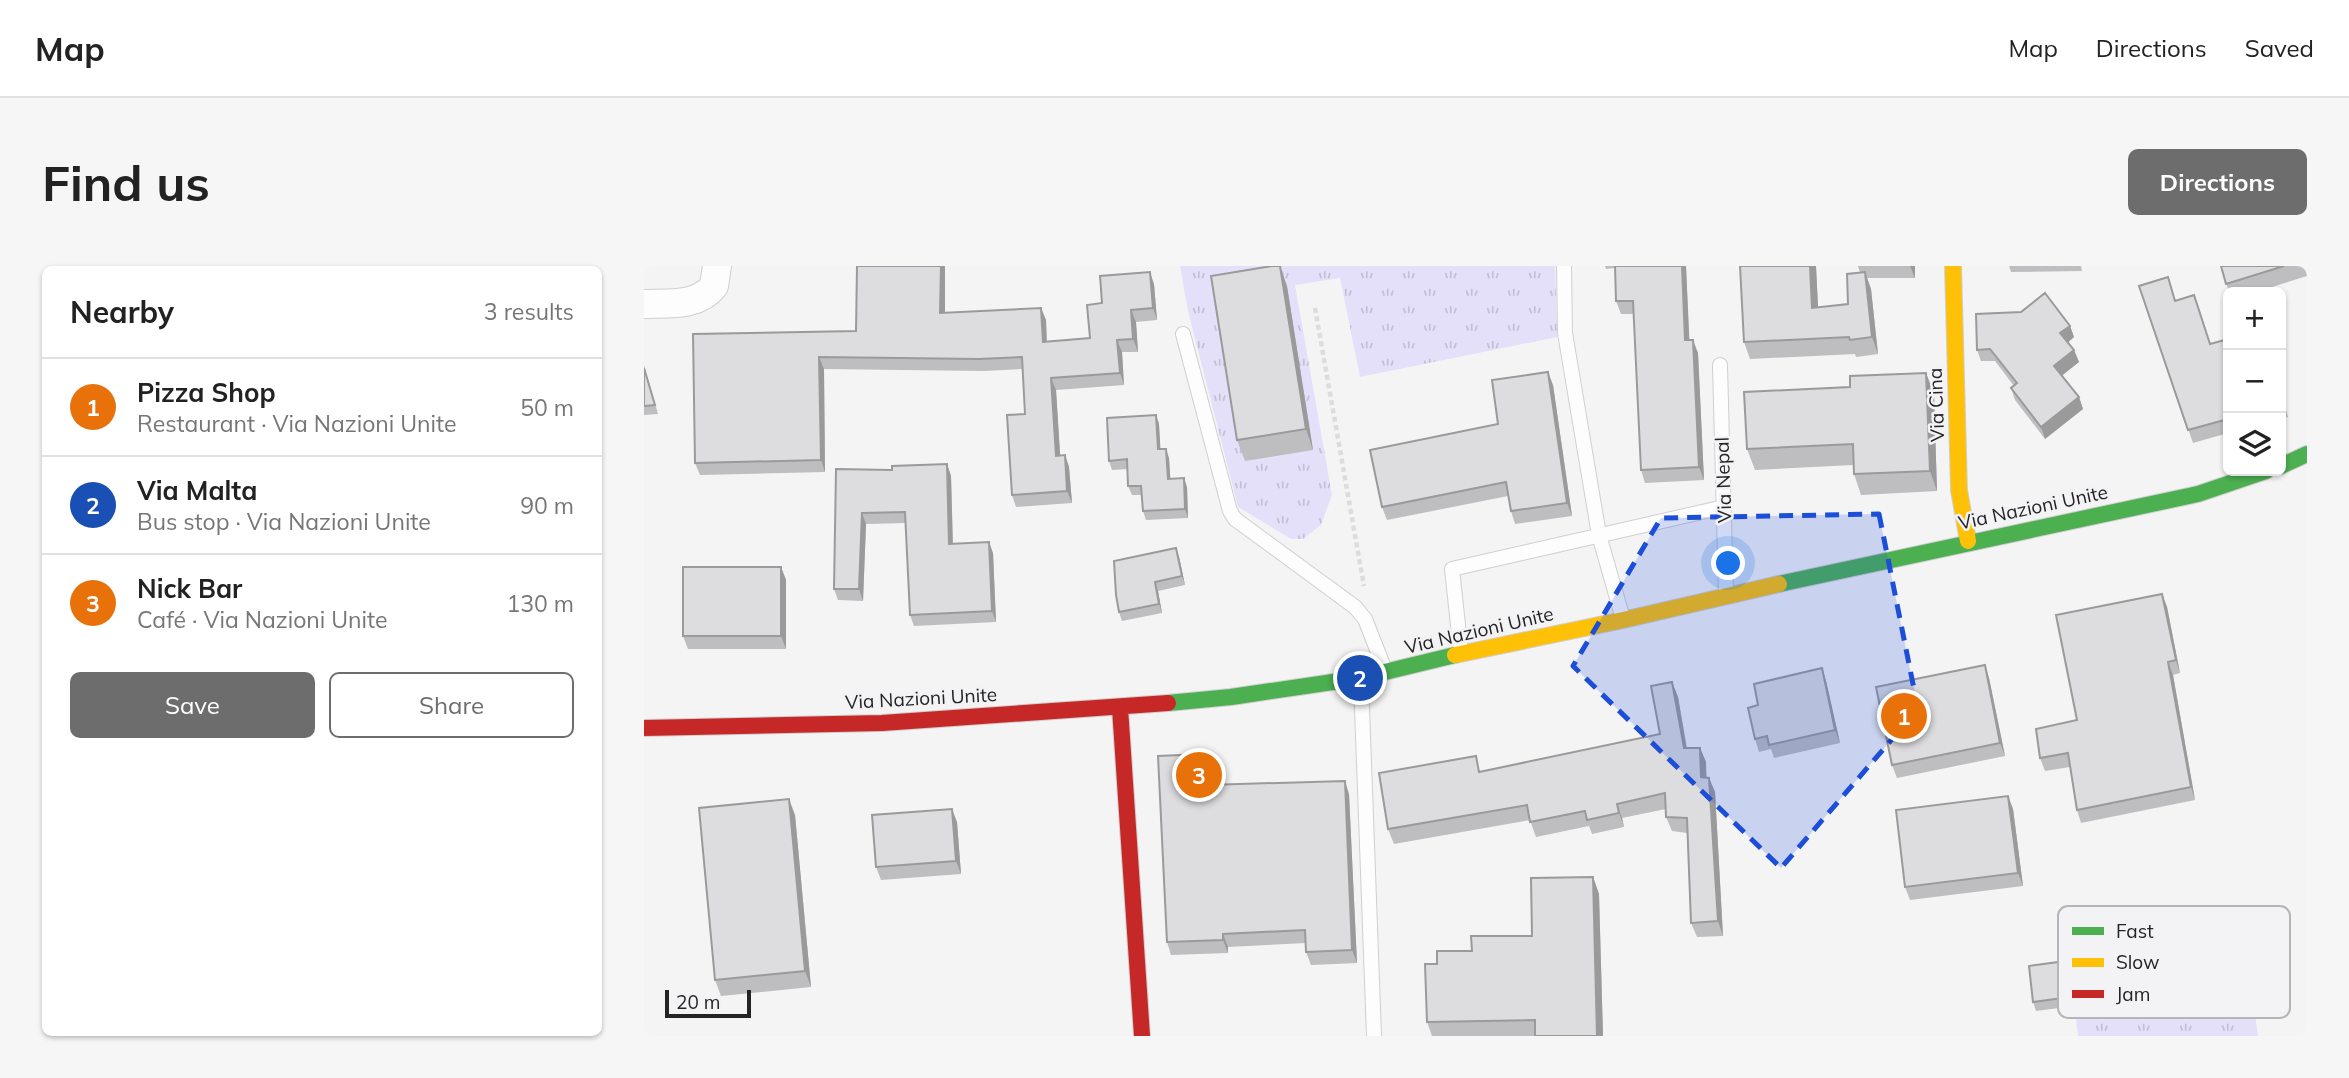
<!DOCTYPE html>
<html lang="en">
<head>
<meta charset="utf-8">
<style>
  body { margin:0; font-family:Mulish,sans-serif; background:#f6f6f6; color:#222 }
  .controls { position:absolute; right:21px; top:21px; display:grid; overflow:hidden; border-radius:10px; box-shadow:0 2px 5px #0004 }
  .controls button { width:63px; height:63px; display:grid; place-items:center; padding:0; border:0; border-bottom:2px solid #e0e0e0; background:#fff; color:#222; font:35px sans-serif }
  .scale { position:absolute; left:21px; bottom:18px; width:86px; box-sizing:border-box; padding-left:7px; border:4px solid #242425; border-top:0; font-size:19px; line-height:24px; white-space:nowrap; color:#242425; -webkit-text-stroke:5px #f3f3f6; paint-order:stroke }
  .you { position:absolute; left:1085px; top:298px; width:24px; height:24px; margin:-18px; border:5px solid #fff; border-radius:50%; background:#1a73e8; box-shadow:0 0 0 10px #1a73e833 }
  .badge { display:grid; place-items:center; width:46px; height:46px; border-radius:50%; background:#6d6d6e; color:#fff; font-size:23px; font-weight:700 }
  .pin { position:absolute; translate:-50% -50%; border:4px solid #fff; box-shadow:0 2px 7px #0006 }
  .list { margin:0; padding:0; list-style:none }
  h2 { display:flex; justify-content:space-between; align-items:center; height:91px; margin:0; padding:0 28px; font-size:30px }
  h2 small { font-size:23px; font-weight:400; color:#767676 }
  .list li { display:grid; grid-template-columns:46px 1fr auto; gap:21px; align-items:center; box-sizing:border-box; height:98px; padding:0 28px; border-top:2px solid #e0e0e0 }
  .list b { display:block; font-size:26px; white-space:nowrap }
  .list p { margin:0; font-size:23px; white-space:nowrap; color:#767676 }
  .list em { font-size:23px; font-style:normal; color:#767676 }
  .actions { display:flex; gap:14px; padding:21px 28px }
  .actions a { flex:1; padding:16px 0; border:2px solid #6d6d6e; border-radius:10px; text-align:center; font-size:24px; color:#6d6d6e }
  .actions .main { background:#6d6d6e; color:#fff }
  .icon { flex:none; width:38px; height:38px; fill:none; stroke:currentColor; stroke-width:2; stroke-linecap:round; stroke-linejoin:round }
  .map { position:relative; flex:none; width:1663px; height:770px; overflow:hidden; border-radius:10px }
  header { display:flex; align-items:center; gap:42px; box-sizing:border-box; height:98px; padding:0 35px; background:#fff; border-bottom:2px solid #e0e0e0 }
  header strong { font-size:33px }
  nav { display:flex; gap:38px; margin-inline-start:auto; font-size:24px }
  .intro { display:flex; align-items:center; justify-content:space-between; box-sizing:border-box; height:168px; padding:0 42px }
  h1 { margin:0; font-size:49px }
  .button { padding:18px 32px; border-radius:10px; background:#6d6d6e; color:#fff; font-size:24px; font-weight:700 }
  main { display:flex; gap:42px; padding:0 42px }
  aside { flex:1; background:#fff; border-radius:10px; box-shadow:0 2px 5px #0004 }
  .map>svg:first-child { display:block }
  .grass { fill:url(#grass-tufts) }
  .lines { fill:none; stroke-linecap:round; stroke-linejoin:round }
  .lane-casing { stroke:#cfcfd0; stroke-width:16 }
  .street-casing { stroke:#cfcfd0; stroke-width:30 }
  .fast-casing { stroke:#cfcfd0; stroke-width:18 }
  .slow-casing { stroke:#cfcfd0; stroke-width:18 }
  .jam-casing { stroke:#cfcfd0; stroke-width:18 }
  .path { stroke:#dcdcdd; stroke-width:4.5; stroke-dasharray:5 3.5; stroke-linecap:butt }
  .lane { stroke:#fdfdfe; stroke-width:14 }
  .street { stroke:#fdfdfe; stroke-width:28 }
  .fast { stroke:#4caf50; stroke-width:16 }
  .slow { stroke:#ffc107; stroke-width:16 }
  .jam { stroke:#c62828; stroke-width:16 }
  .wall { fill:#bebdbf }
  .shaded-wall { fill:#9b9a9b }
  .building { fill:#dddcde; stroke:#9b9a9b; stroke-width:2 }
  .marked { fill:#1d4ed8; fill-opacity:0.2; stroke:#1d4ed8; stroke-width:5; stroke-dasharray:14 9; stroke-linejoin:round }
  .labels { text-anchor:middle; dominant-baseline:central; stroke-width:5; stroke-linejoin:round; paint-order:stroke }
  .street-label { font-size:19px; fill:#242425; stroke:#f3f3f6 }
  .key { fill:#f3f3f6; stroke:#b5b5b7; stroke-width:2 }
  .key-label { font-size:19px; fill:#242425 }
</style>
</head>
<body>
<header>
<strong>Map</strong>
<nav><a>Map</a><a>Directions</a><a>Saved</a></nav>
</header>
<div class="intro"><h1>Find us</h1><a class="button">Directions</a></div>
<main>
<aside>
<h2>Nearby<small>3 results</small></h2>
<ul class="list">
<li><span class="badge" style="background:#e8710a">1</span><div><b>Pizza Shop</b><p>Restaurant · Via Nazioni Unite</p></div><em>50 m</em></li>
<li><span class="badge" style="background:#1a4fb4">2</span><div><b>Via Malta</b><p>Bus stop · Via Nazioni Unite</p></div><em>90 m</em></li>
<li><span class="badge" style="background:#e8710a">3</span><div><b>Nick Bar</b><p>Café · Via Nazioni Unite</p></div><em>130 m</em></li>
</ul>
<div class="actions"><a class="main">Save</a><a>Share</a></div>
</aside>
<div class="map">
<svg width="1663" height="770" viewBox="0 0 1663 770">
  <defs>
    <pattern id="grass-tufts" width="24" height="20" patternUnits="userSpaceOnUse" patternTransform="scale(1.75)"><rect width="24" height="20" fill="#e4e0fa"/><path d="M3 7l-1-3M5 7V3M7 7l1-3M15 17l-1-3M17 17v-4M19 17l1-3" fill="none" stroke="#c3c0d6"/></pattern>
  </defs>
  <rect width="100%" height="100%" fill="#f4f4f5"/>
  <path class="grass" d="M536,0H911L913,71L716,111L696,12L651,19L688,229L677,259L659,273H647L594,241L544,45Z
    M1600,667L1614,770H1434L1426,705Z"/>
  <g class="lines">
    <g class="lane-casing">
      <path id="lane" d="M920,0L921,67L955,269L979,353
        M539,68L586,245L591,253L711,341L721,353L741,404
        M1076,99L1082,329
        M817,387L808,303L1080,241
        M717,415L730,770"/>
    </g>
    <g class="street-casing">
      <path id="street" d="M0,38C25,37 53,41 70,20L73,0"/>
    </g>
    <g class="fast-casing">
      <path id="fast" d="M1637,200L1663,188
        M1135,318L1554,228L1622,205
        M524,437L587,431L716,412L811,389"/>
    </g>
    <g class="slow-casing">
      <path id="slow" d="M1309,0L1315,224L1324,275
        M811,389L979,354L1135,318"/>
    </g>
    <g class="jam-casing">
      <path id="jam" d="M476,442L498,770
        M0,462L238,457L524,437"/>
    </g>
    <path class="path" d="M671,42L720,320"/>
    <use href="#lane" class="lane"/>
    <use href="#street" class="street"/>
    <use href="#fast" class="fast"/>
    <use href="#slow" class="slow"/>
    <use href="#jam" class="jam"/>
  </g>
  <path class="wall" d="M961,0H1042L1045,74L1054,87L1060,214L1001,217L997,204L990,48H977L972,35L971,2L962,3Z
    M1096,0H1172L1174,41L1204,38L1216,7L1214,0H1271V12H1223L1227,23L1234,88L1212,91L1211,88L1106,93L1100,76Z
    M1365,0H1437L1438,5L1367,6Z
    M1577,0H1663V10L1612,26H1585Z
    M510,18L513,54L492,56L494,86H478L480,119L412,124L416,190L421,189L425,201L428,237L372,241L368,229L381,148L378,103L340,105L180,103L181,206L56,209L51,197L49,68L212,65L301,47L397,42L402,54L403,75L446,72L458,37Z
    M643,20L669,184L601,195L593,174Z
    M1495,20L1532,34L1550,29L1566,78L1584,73V167L1549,177Z
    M1426,60L1430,71L1424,76L1430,84L1435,96L1418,109L1435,131L1439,143L1401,173L1371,134L1367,122L1370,120L1351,95H1337L1333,84Z
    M0,99L14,148L0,149Z
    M1282,107L1290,128L1293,225L1217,229L1210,208L1209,199L1111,204L1103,183L1206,121Z
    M909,119L928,250L871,258L867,245L864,230L743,254L738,241Z
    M1637,127L1644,151L1637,153Z
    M512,149L515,158L516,183L525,192L526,213L543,221L544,252L502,254L499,245L498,229H488L484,220V203L468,204L465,195Z
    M303,198L307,210L309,277L349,287L352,356L270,360L266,349L262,257L222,258L219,335L194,334L190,323L192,203L248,204Z
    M535,291L541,319L514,325L518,347L478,355L475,346Z
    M137,301L142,314V383H44L39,370Z
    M1518,328L1523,341L1536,407L1529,409L1551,534L1437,557L1433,544L1426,501L1401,505L1396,492L1433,454Z
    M1341,399L1345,412L1361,490L1253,512L1248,499Z
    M1182,415L1196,477L1130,492L1127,483L1115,486L1111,473L1114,439Z
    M1028,416L1034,431L1043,482H1056L1062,496V512H1065L1071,526L1079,670L1053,671L1047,657L1043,567L1028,565L1022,551V543L978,552L980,561L948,568L945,560L892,571L886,554L750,578L744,563L838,505L1016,468Z
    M565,501L566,519L705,528L713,697L667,699L662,686V677L584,681V687L527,689L523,676Z
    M1364,530L1369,543L1379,620L1266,634L1261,621Z
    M151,549L167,721L77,730L71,714Z
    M313,556L317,608L237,614L232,601Z
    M949,611L955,628L959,770H788L783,756L828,685L888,670Z
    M1422,695L1426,705L1430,740L1392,745L1389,736Z"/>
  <path class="shaded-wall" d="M297,0H301V59L296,47Z
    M636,0L643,20L669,184L662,163Z
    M1038,0H1042L1046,87L1041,74Z
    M1166,0H1172L1175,59L1168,42Z
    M1266,0H1271V12Z
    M506,6L510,18L513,54L509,42Z
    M1221,6L1227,23L1234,88L1228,71Z
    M397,42L402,54L403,88L399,76Z
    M487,44L492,56L494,86L489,73Z
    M1426,60L1430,71L1421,79L1416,67Z
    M473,74L478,86L480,119L476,107Z
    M1049,74L1054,87L1060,214L1055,201Z
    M1430,84L1435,96L1415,112L1410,100Z
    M175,91L180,103L181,206L177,194Z
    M904,106L909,119L928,250L923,237Z
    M1282,107L1290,128L1293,225L1286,205Z
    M407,112L412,124L417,202L412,190Z
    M1435,131L1439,143L1401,173L1397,161Z
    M512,149L515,158L517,192L514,183Z
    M522,183L525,192L527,222L524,213Z
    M421,189L425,201L428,237L423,225Z
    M303,198L307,210L309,289L305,278Z
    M540,212L543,221L544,252L541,243Z
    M218,247L222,258L219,335L215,323Z
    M345,276L349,287L352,356L348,345Z
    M532,282L535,291L541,319L538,310Z
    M137,301L142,314V383L137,370Z
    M511,316L514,325L518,347L515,338Z
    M1518,328L1523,341L1536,407L1532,394Z
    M1524,396L1529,409L1551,534L1547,521Z
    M1341,399L1345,412L1361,490L1356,477Z
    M1178,402L1182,415L1196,477L1191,464Z
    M1028,416L1034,431L1045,497L1040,482Z
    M1056,482L1062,496L1063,526L1057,511Z
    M560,488L565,501L566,532L562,519Z
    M1065,512L1071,526L1079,670L1074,655Z
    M701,515L705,528L713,697L708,684Z
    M1364,530L1369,543L1379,620L1374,607Z
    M145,533L151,549L167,721L161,705Z
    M973,538L978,552L980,561L975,547Z
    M308,543L313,556L317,608L312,595Z
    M949,611L955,628L959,770H953Z
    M579,668L584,681V687L579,674Z
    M1422,695L1426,705L1430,740L1426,731Z"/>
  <path class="building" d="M213,0H297L296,47L397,42L399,76L446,72L443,39L458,37L456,10L506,6L509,42L487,44L489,73L473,74L476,107L407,112L412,190L421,189L423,225L368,229L363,149L381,148L378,91L335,93L175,91L177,194L51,197L49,68L212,65Z
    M628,0H636L662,163L593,174L567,10Z
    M971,0H1038L1041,74H1049L1055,201L997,204L989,35H972Z
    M1096,0H1166L1168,42L1204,38L1203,8L1221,6L1228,71L1206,74L1205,71L1100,76Z
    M1577,0H1640L1582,18Z
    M1524,11L1531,35L1550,29L1566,78L1584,73V153L1544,164L1495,20Z
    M1401,27L1426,60L1416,67L1430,84L1410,100L1435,131L1397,161L1367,122L1373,117L1346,83L1333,84L1332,48L1377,46Z
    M0,102L11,139L0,140Z
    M904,106L923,237L867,245L862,216L738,241L726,184L854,158L848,114Z
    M1282,107L1286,205L1210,208L1209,178L1103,183L1100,126L1206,121V110Z
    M512,149L514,183H522L524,213L540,212L541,243L499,245L497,220H484L483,193L465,195L463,152Z
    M303,198L305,278L345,276L348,345L266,349L261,246L218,247L215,323H190L192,203L248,204V200Z
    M532,282L538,310L511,316L515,338L475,346L472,329L470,295Z
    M39,301H137V370H39Z
    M1518,328L1532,394L1524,396L1547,521L1433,544L1424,487L1396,492L1392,463L1433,454L1412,349Z
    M1341,399L1356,477L1248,499L1232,421Z
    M1178,402L1191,464L1125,479L1123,470L1111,473L1104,442L1114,439L1110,418Z
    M1028,416L1040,482H1056L1057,511L1065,512L1074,655L1047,657L1043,552L1022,551L1021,527L973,538L975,547L943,554L941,545L886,556L883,539L744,563L735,507L832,490L835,506L1016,468L1007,420Z
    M560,488L562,519L701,515L708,684L662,686L661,664L579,668V674L523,676L514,490Z
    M1364,530L1374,607L1261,621L1252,544Z
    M145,533L161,705L71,714L55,542Z
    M308,543L312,595L232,601L228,549Z
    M949,611L953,770H891V754L783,756L781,698H793V685H828L827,670H888L887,612Z
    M1422,695L1426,731L1389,736L1385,700Z"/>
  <path class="marked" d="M1235,248L1274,443L1137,602L929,400L1017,252Z"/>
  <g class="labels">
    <g class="street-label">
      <text transform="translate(1292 139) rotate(-92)">Via Cina</text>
      <text transform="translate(1079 214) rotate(-92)">Via Nepal</text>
      <text transform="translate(1389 241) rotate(-12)">Via Nazioni Unite</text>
      <text transform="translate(835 364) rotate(-13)">Via Nazioni Unite</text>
      <text transform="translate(277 432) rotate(-3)">Via Nazioni Unite</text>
    </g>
  </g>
  <rect x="1414" y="640" width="232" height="112" rx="10" class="key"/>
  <rect x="1428" y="661" width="32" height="8" fill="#4caf50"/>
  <rect x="1428" y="692" width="32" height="9" fill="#ffc107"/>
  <rect x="1428" y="724" width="32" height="8" fill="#c62828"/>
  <g class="key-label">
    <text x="1472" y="672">Fast</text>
    <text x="1472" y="703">Slow</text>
    <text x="1472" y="735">Jam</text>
  </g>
</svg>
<div class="controls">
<button>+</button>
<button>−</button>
<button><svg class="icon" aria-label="layers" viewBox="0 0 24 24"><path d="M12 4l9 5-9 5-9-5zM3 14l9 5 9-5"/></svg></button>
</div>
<div class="scale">20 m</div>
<div class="you"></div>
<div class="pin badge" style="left:1260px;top:450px;background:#e8710a">1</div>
<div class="pin badge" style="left:716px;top:412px;background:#1a4fb4">2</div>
<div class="pin badge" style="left:555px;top:509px;background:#e8710a">3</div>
</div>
</main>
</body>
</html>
